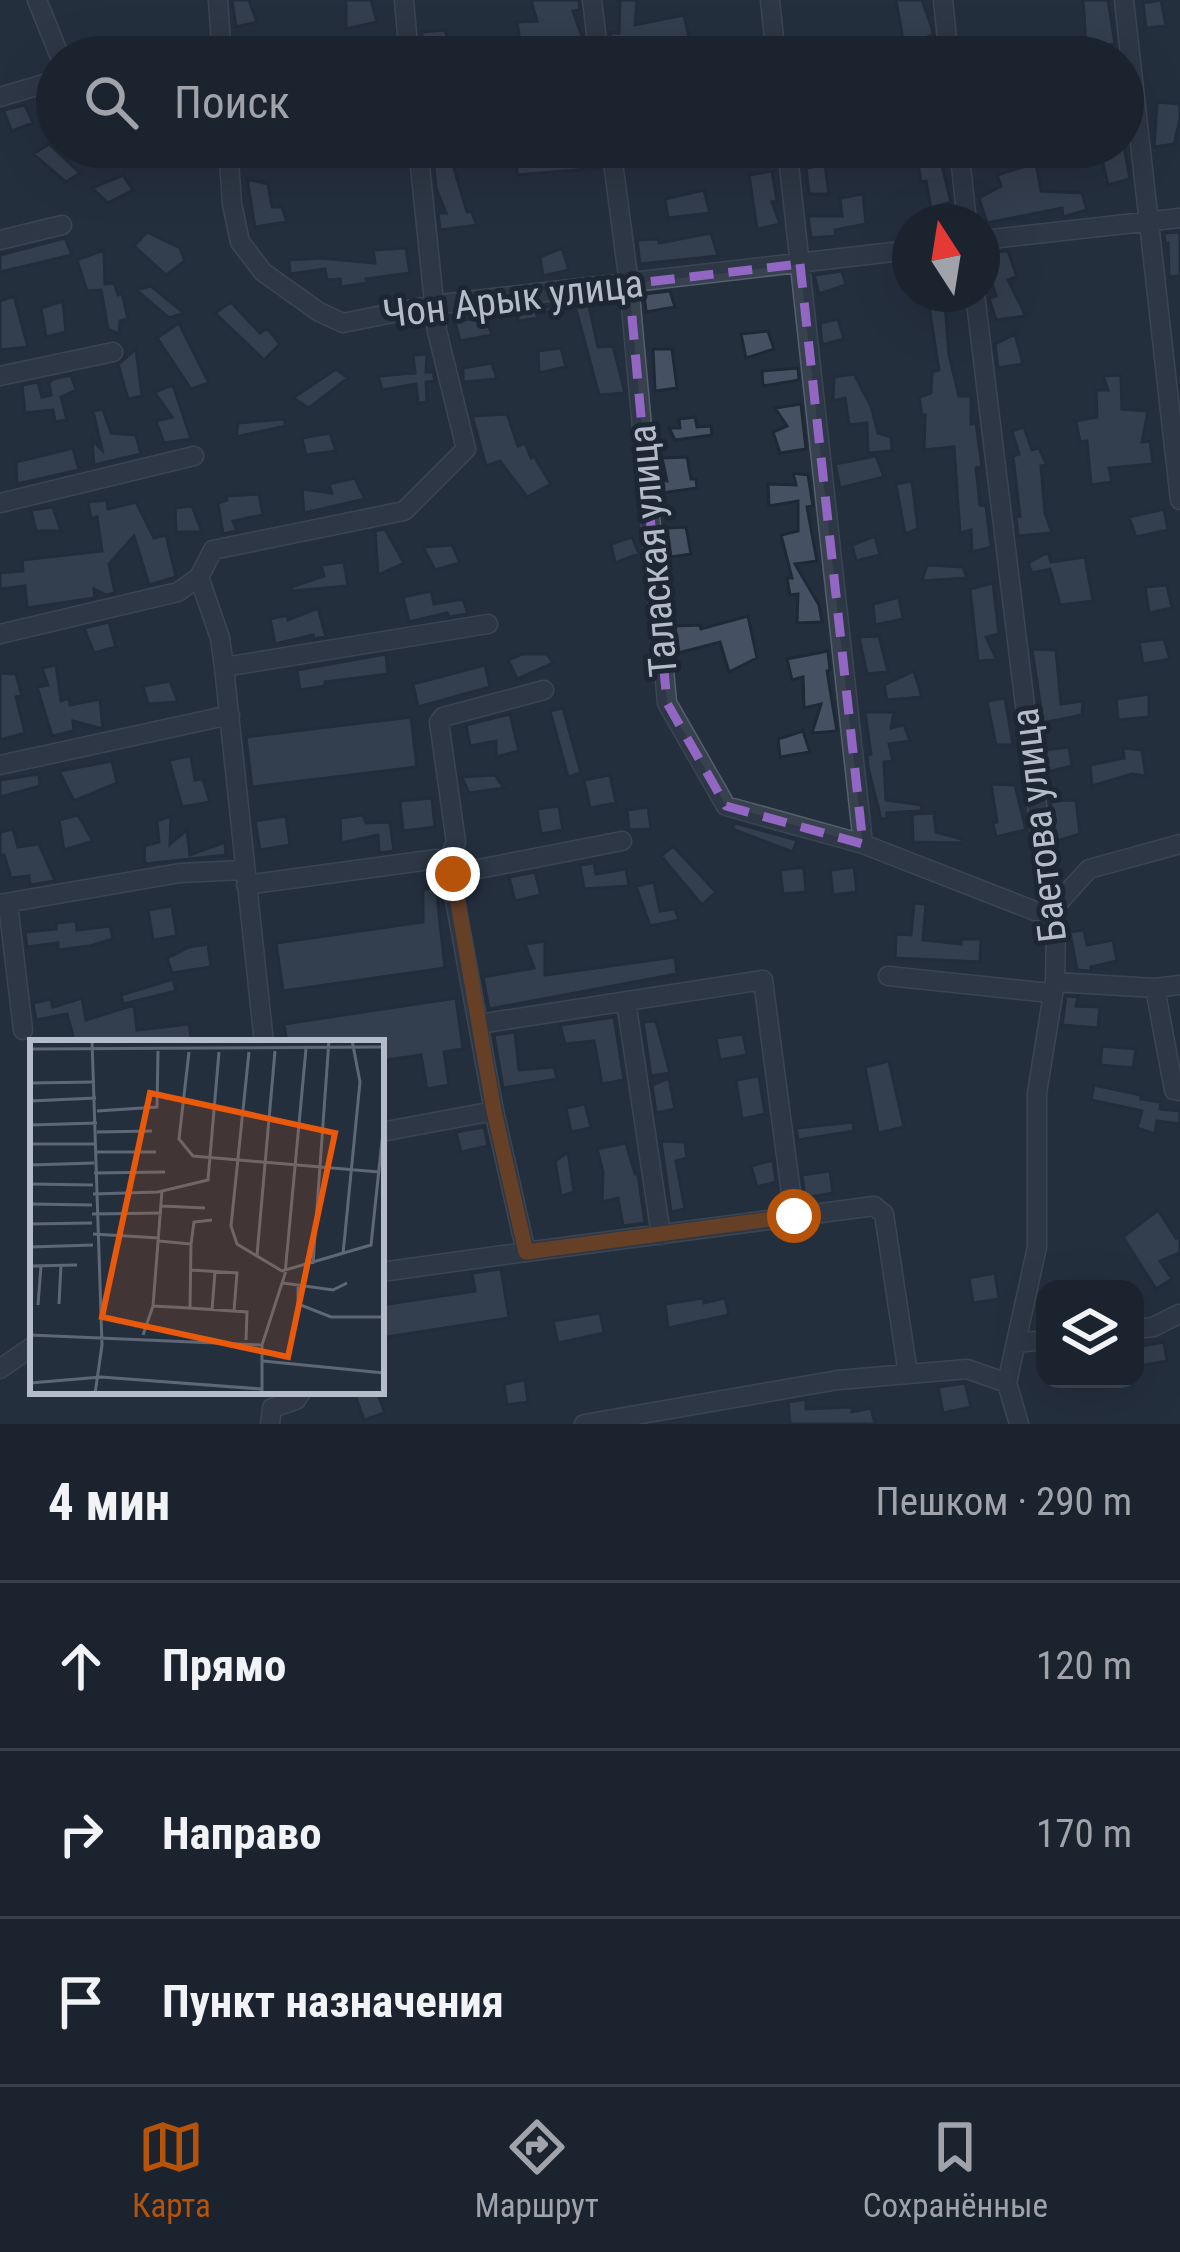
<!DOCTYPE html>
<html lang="ru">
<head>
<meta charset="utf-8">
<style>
  body { margin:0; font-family:"Roboto Condensed",sans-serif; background:#242b36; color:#f1f3f6 }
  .controls { position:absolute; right:36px; bottom:36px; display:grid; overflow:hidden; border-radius:24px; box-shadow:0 12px 48px #0002 }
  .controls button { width:108px; height:108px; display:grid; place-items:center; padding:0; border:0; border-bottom:3px solid #39404a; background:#1b232e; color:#f1f3f6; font:60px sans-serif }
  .compass { position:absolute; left:892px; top:204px; width:108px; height:108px; border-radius:50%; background:#1b232e; box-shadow:0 12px 48px #0002; rotate:348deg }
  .stop { position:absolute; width:36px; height:36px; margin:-27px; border:9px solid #b45309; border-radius:50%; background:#fff }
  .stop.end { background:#b45309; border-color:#fff; box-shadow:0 3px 12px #0008 }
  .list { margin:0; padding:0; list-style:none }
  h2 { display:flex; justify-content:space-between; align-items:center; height:156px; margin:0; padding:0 48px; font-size:51px }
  h2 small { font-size:39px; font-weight:400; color:#a0a4aa }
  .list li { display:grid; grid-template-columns:78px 1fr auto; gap:36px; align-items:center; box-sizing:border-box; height:168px; padding:0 48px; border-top:3px solid #39404a }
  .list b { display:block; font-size:45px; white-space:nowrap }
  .list em { font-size:39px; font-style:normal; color:#a0a4aa }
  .icon { flex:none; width:66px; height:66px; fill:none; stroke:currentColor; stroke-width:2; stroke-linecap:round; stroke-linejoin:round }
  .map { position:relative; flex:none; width:1180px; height:1424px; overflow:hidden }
  .search { position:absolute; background:#1b232e; box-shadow:0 12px 48px #0002; left:36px; right:36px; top:36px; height:132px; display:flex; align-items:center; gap:30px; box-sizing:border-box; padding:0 42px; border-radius:66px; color:#a0a4aa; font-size:45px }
  .sheet { height:660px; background:#1b232e }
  nav { display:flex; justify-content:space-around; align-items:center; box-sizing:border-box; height:168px; border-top:3px solid #39404a; background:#1b232e; font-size:33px; color:#a0a4aa }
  nav a { display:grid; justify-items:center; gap:6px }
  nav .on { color:#b45309 }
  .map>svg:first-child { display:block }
  .building { fill:#455162; stroke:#1f2835; stroke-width:3 }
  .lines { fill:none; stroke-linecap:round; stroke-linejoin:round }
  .minor-casing { stroke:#565f6c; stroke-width:21 }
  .minor { stroke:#38414e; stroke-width:18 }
  .route { stroke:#b45309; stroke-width:15 }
  .marked { fill:none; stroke:#9266c3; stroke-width:9; stroke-dasharray:24 15; stroke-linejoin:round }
  .labels { text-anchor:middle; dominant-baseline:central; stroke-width:10; stroke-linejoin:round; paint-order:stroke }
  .street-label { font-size:39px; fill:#b4bcc9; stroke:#1d2633 }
  .inset-road { fill:none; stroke:#5e6776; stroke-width:3 }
  .view { fill:#e8590c; fill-opacity:0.15; stroke:#e8590c; stroke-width:6 }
  .inset-edge { fill:none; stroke:#b4bcc9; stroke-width:6 }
</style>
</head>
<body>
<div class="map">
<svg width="1180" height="1424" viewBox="0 0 1180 1424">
  <rect width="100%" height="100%" fill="#242f3e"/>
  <path class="building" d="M232,0H249L257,22L236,27Z
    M346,0H371L377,22L346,29Z
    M531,0H579L580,10L573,11L583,39L520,42L517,22L537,21Z
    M620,0H637L635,25L684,15L689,38L675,40L687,52L612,57L610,33H619Z
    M896,0H922L932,28L933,35L929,36L933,57H906Z
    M1083,0H1108L1115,44L1086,46Z
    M1161,0L1166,26L1146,28L1143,3Z
    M445,30L452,50L422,56V32Z
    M1157,102L1180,104V119L1174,144L1154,147Z
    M25,105L33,123L12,131L3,110Z
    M49,144L80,173L66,182L33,154Z
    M567,147H594L600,168L517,175V162L567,159Z
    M1124,147L1130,179L1108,185L1100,150Z
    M939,154L951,202L931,208L926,181L921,182L917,156Z
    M451,158L467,212L471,211L477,225L440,230L438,213H446L436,188L433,159Z
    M1036,163L1041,191L1082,193L1087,210L1063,217L1062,208L987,223L979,198L1001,186L997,175Z
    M825,165L829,194H809L806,168Z
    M772,171L777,201L772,202L780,224L757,229L749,175Z
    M123,175L133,190L108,203L92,188Z
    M247,179L268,184L272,207H282L287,222L255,227Z
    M704,190L710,213L668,218L665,199Z
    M863,194L866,224L835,230L836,236L811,238L808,216H842L840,198Z
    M147,232L180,248L185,261L166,275L134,246Z
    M1180,232V276L1169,277L1168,243L1165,244L1164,233Z
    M711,233L718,256L640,264L637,240L658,239L659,243Z
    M65,238L72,255L0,272V255Z
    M406,248L410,273L366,279L367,283L341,287L340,279L327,280L325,269L290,274L289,260L321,258L375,263L373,250Z
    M562,248L569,270L543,276L540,257Z
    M104,250L105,284L114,283L118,295L122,293L128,319L120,321L119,334L108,329L101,290L87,291L77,260Z
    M1008,251L1017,277L1008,280L1026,316L996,320L989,298L996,296L983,253Z
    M842,271L846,285L819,294L814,275Z
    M151,286L184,313L169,318L136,290Z
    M670,291L675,307L646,312L644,294Z
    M927,294H962V301L945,304L949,355L959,396H971V424L976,423L982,467L976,468L980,505L986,506L991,547L972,552L971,530L960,533L954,447L924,450L925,415L922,416L919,397L931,393L932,372L939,370Z
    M14,296L28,347L0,350V301Z
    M63,301L66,332L46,337L41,308Z
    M231,302L260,333L267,328L280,344L264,360L215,313Z
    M574,302H588L598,347L613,346L625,393L599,395Z
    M571,303L572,309L536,313L538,318L518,321V315L508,314Z
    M485,316L492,335L460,341L455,322Z
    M838,319L844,339L822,345L820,323Z
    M179,323L209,383L191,389L157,338Z
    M768,331L774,349L746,358L741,334Z
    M1015,334L1023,364L998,368L995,344Z
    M561,348L566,367L539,373L538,351Z
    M136,349L142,396L128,399L118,364Z
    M653,349H672L677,388L655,391Z
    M427,354L426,372H433L435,381L426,382L427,402L418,403L416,384L382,390L378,376L415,373L413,355Z
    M492,363L497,379L463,382V368Z
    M798,368L799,380L763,386L762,371Z
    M336,369L348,378L309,408L293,398Z
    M854,374L871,406L878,433L891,437L892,451L868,453L867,423L849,425L845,398L833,401L834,377Z
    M71,375L76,390L61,397L67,420L55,422L53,410L25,413L22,385L38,382L42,397L51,395L49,383L53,379Z
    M1121,375L1122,409L1148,411L1142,442L1150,441L1153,464L1109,468L1112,482L1091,485L1087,441L1080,442L1076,421L1097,417L1096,390H1108L1103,376Z
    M173,385L191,439L164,443L156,421L172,417L154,392Z
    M801,404L806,449L780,453L773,432L787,426L775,408Z
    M103,409L111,433L136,435L141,454L94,465L92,440L102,450L93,411Z
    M507,414L518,446L525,443L531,458L534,456L551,484L527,497L500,461L486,466L472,416Z
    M695,417L697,427L711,426L712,435L675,440L669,428H680L679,419Z
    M284,419L286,426L236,437L238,423Z
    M1024,427L1032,450L1039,448L1047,465L1041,466L1045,513L1052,533L1018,536L1016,517L1020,516L1013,456L1019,454L1012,431Z
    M330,433L336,451L306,455L302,438Z
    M73,448L79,470L17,484L16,462Z
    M876,456L884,477L840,488L835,464Z
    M687,457L691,479H696L697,488L662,493L661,481H667L662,458Z
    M793,473L808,475L813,506L807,507L817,561L795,564L819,605L822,622L797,623L798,594L790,595L787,578H792L781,535L798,531V501L769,506L768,484L796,485Z
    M355,478L365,499L304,513L302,489L332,493L329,484Z
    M912,481L918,529L905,534L896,484Z
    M259,494L263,515L233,521L237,531L223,534L218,503L227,500L226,496Z
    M107,500L108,509L136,502L154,538L166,535L176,577L149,585L134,536L109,564L115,593L106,595L94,589L95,598L27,608L25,586L0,589V573L23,571L22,560L102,551L97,517L91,519L88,502Z
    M192,506L202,532H176L175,508Z
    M53,507L61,531H36L31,510Z
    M1164,509L1168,530L1136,537L1129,517Z
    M686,527L691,554L671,557L667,528Z
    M385,529L404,563L378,575L375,531Z
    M875,536L880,555L856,561L852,545Z
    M632,537L639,554L615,563L611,544Z
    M452,545L460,563L435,570L423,547Z
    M1048,552L1051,562L1085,557L1093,601L1060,605L1050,569L1032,573L1028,563Z
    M344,562L348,586L292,591L291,587L324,576L321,565Z
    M927,565L963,567L967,578L922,581Z
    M993,583L999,634L986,637L997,660L978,661L970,589Z
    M1167,585L1172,608L1149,613L1145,587Z
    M431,591L434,604L463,599L468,614L449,617L447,613L409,622L403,597Z
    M899,597L903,619L875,625L873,604Z
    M318,608L326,637L314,639L313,635L275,644L270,619L287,615L288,620Z
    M748,616L757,658L729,672L720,642L678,653L675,626L700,625L701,629Z
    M109,622L116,647L94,653L84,628Z
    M879,636L888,672L867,674L859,637Z
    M1164,639L1170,659L1143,664L1139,642Z
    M1032,649L1056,650L1061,704L1083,701L1082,715L1043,723Z
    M828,651L830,670L827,671L837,731L812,733L821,704L804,708L803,677L792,680L787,659Z
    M386,654L388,674L325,682V686L300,690L297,670Z
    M522,654H547L553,663L517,679L508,660Z
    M56,665L61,701L69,698L70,705L100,699L103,729L73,721L74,731L52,736L37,687L48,685L42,668Z
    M485,665L490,687L418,707L413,684Z
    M914,671L922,697L887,700L884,685Z
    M0,673L16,674L22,696L16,697L25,733L0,740Z
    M170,681L178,702L148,704L143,686Z
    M1149,694V717L1118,720L1116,699Z
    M1005,698L1013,745H996L987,701Z
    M563,708L581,773L568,777L550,711Z
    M865,712H894L891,728L904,725L910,741L889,744L893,761L884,762L886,800L922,805L921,811L887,813V818L881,819L868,767L867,755L871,754Z
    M510,714L519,751L496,757V741L470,746L466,725Z
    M411,717L417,767L252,787L246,737Z
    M803,731L810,752L780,757L778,739Z
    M1069,747L1072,766L1047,772L1044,750Z
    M1123,748L1142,750L1146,776L1132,774L1092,786L1090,765L1124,758Z
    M191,756L195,780L203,779L210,802L182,807L169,760Z
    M112,761L117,783L74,801L59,771Z
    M39,774L40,786L0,797V780Z
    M495,775L504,788L469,793L462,777Z
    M610,775L616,803L590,808L584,780Z
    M991,784L1015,785L1026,830L996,837L993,823L997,822Z
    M432,798L435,827L403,831L400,801Z
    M1076,800L1080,834L1057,841L1050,801Z
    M559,806L563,830L541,834L537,809Z
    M648,807L651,829L629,830L627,810Z
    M934,813L936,832L962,839V843L913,842L912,814Z
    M78,815L93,841L64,850L59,820Z
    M363,815L366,823L390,822L394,851L379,853L378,835L341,843L340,818Z
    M171,816L170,844L187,830L190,855L225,842L226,855L145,864L144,846L159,842L157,821Z
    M286,816L290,845L260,850L255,821Z
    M735,823L797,840L793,852L732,829Z
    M13,829L18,847L39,844L55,881L30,885L29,876L11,878L4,855L0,857V832Z
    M673,846L716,892L702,905L661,856Z
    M594,863L596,874L626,869L629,886L584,889L580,865Z
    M854,867L857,892L833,895L830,870Z
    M796,868H804L806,892L783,894L780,870Z
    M535,872L541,895L515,901L509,877Z
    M654,882L660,911L675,909L679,920L650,926L636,886Z
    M436,886L445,968L283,991L276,943L423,922V890Z
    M914,903L926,904L923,940L961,944V939H981L980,962L895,958L896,934L911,935Z
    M172,906L177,936L153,940L148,910Z
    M76,921L77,930L110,926L113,939L90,946L58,950V943L27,947L25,932L56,929V923Z
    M1084,930L1087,945L1113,940L1117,961L1091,967V971L1077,970L1070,932Z
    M545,941V975L675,957L677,974L489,1009L483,977L534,968L525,944Z
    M208,944L211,967L172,973L167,958L189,947Z
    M173,979L176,991L123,1004L121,995Z
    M1066,996L1078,997L1076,1006L1100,1007L1098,1028L1062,1025Z
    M82,998L86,1020L134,1005L137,1030L189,1024L192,1043H75L67,1014L36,1020L33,1003L51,999L53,1007Z
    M456,998L463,1049L444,1052L449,1085L427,1089L421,1055L381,1061V1043H287L284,1024Z
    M614,1017L624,1080L602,1084L594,1041L565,1044L560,1025Z
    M656,1021L670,1073L651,1076L643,1022Z
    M515,1032L519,1070L554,1067L557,1079L503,1088L494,1035Z
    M743,1034L747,1055L720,1060L716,1038Z
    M1102,1046L1136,1049L1133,1068L1100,1065Z
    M889,1061L904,1127L878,1133L865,1067Z
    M759,1076L765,1114L742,1119L736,1080Z
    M669,1078L675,1109L656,1113L652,1085Z
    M1094,1085L1141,1095V1099L1161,1102L1160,1109L1180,1111V1124L1157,1121L1155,1134L1137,1128L1142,1111L1091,1100Z
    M585,1104L591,1128L571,1132L566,1108Z
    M853,1122L854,1131L798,1140L796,1128Z
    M484,1127L488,1146L461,1152L456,1132Z
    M661,1141L685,1142L687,1158L676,1161L685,1209L671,1212Z
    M626,1143L635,1174H638L645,1223L623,1226L618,1198L602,1202L603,1172L597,1149Z
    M568,1152L574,1192L561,1196L555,1161Z
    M773,1160L776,1182L757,1187L751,1166Z
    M830,1171L833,1193L805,1198L802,1175Z
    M1158,1210L1176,1238L1180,1237V1253L1160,1261L1172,1279L1156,1289L1123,1237Z
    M501,1269L509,1318L381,1338V1305L475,1291L472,1273Z
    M995,1273L999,1299L973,1303L969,1278Z
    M703,1298L704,1303L725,1298L729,1315L668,1328L665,1304Z
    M600,1313L604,1333L558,1343L553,1321Z
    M1164,1342L1167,1361L1139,1366L1136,1347Z
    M525,1380L528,1402L507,1405L504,1384Z
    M965,1383L971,1407L943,1413L938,1387Z
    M367,1391H377L385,1413L364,1420L355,1395Z
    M806,1399V1409L852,1407V1412L871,1408L875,1424H790L788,1402Z"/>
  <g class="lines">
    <g class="minor-casing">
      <path id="minor" d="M37,0L60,57
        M218,0L222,57
        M404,0L409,57
        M592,0L599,57
        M770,0L776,57
        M943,0L949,57
        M1124,0L1180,500
        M0,97L57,80
        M228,147L232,204L240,242L263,272L319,312L343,323L433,305L910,250
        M611,147L629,284L667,703L726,806L863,844L1035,911L1050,912L1089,869L1180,844
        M787,147L863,844
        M959,147L967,222
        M0,240L62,225
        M982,240L1180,218
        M975,294L1050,912L1056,927L1055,982L1037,1093V1247L1007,1383L1019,1424
        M0,376L113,352
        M0,503L194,456
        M199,577L220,638L224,667L264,1043
        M0,634L178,592L199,577L213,550L404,511L466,449L437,331L418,147
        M224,667L488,624
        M0,765L230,715
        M448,862L456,842L439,722L443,717L544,690
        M453,874L622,841
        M246,885L437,859L448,862L494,1111L526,1252L874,1206L884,1214L908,1374
        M0,904L180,873L244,870
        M8,904L23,1030
        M888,976L1050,993
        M1055,982L1155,988L1180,985
        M1155,988L1174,1090L1180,1091
        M626,1001L661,1235
        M479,1024L763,980L794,1216
        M381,1132L494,1111
        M381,1272L526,1252
        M1135,1329L1153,1327L1179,1314
        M1016,1343L1045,1340
        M0,1369L33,1346
        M270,1424L272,1408L296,1400L302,1391
        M584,1424L838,1380L967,1369L1007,1383"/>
    </g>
    <use href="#minor" class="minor"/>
  </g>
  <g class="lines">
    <path class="route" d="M453,874L494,1111L526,1252L794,1216"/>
  </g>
  <path d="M0 0H1180V1424H0ZM800,264L863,844L726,806L667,703L629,284Z" fill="#242f3e" fill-opacity=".55" fill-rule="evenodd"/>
  <path class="marked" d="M800,264L863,844L726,806L667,703L629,284Z"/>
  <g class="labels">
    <g class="street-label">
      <text transform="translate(513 299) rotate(-7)">Чон Арык улица</text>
      <text transform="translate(653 551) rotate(-95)">Талаская улица</text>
      <text transform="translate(1039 825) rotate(-97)">Баетова улица</text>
    </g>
  </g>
  <g transform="translate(30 1040)">
    <rect width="354" height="354" fill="#242f3e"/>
    <path class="inset-road" d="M62,0L72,305L65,354M0,9L354,7M159,12L149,99L163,116L349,132M219,12L201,186L207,204L252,231L341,205L354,82M0,43L65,42M0,61L66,58M67,71L127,67L128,11M0,85L67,83M67,92L122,91M0,104H66M66,112H126M0,125L64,123M64,133L135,132M0,144L63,145M63,154L128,152L178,140L189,12M0,164L62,165M132,166L175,168M62,174L132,173M0,184L62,183M63,194L129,198M129,201L161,204L160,268L217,272L216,300M161,204L164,182L182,180M0,207L63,205M313,214L330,42L322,0M227,215L245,11M283,224L299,0M0,226L47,225M161,230L207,233L204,271M253,243L303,250L317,243M268,247V264L301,277H354M29,264L31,225M8,265L11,226M123,266L132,151M182,270L185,232M0,295L232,305M113,295L123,266L160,268M233,321L354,333M0,343L71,337L231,349M232,354V305L255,234L276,9"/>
    <path class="view" d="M120,53L305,93L258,317L72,277Z"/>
    <rect width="354" height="354" class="inset-edge"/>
  </g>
</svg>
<div class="controls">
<button><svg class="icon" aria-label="layers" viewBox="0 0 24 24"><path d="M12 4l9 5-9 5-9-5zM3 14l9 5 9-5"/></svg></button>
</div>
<svg class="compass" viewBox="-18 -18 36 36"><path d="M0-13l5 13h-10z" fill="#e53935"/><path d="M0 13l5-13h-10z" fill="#a0a4aa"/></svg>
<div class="stop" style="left:794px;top:1216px"></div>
<div class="stop end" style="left:453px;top:874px"></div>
<div class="search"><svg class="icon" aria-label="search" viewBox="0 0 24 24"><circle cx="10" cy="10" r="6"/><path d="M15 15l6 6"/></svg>Поиск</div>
</div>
<section class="sheet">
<h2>4 мин<small>Пешком · 290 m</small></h2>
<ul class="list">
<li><svg class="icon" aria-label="ahead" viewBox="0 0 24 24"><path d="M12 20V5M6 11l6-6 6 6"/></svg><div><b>Прямо</b></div><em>120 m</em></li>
<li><svg class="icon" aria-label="right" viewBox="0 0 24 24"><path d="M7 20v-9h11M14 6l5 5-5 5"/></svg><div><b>Направо</b></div><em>170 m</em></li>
<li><svg class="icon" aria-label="arrive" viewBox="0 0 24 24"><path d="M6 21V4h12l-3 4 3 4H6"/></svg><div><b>Пункт назначения</b></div></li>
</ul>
</section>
<nav>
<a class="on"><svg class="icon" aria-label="map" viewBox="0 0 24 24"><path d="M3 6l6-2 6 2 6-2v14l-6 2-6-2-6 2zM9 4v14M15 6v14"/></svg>Карта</a>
<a><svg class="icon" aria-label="directions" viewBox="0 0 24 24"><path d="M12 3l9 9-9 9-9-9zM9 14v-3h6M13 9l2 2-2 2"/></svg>Маршрут</a>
<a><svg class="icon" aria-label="saved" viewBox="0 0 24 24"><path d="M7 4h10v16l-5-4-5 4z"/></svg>Сохранённые</a>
</nav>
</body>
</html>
